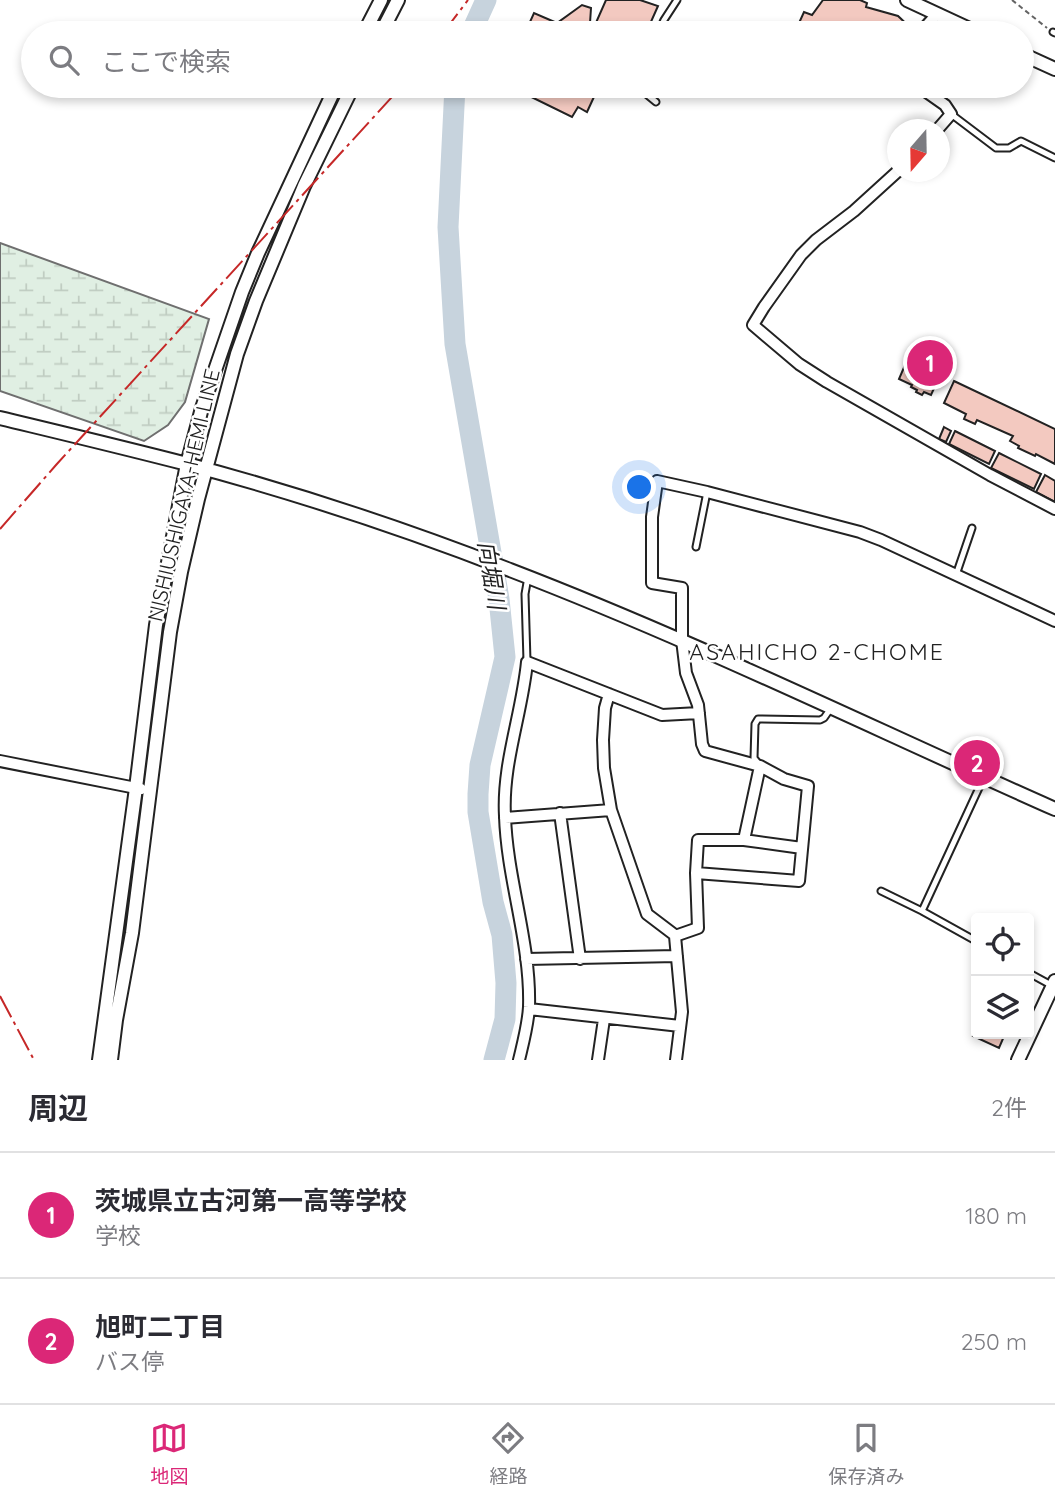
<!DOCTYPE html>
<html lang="ja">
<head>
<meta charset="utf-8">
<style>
  body { margin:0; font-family:Quicksand,"Noto Sans JP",sans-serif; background:#f7f7f7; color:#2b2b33 }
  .controls { position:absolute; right:21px; bottom:21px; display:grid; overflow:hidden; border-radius:7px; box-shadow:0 4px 10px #0003 }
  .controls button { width:63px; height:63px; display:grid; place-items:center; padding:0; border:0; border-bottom:2px solid #e1e1e2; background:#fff; color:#2b2b33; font:35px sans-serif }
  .compass { position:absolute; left:887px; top:119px; width:63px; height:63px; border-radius:50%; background:#fff; box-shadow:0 4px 10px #0003; rotate:200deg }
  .you { position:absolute; left:640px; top:488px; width:24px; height:24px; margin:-18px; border:5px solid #fff; border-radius:50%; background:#1a73e8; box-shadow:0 0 0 10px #1a73e833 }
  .badge { display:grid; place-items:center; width:46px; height:46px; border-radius:50%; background:#db2777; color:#fff; font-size:23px; font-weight:700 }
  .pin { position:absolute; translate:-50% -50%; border:4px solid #fff; box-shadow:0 2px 7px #0006 }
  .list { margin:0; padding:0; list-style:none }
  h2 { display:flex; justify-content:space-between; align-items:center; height:91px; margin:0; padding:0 28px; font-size:30px }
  h2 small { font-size:23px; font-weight:400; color:#7c7c81 }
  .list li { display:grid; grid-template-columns:46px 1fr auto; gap:21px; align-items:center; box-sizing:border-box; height:126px; padding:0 28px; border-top:2px solid #e1e1e2 }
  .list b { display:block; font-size:26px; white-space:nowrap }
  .list p { margin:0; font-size:23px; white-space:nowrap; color:#7c7c81 }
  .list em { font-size:23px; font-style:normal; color:#7c7c81 }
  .icon { flex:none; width:38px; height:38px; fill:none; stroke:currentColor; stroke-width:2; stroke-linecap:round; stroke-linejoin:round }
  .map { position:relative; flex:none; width:1055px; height:1060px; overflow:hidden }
  .search { position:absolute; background:#fff; box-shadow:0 4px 10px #0003; left:21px; right:21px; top:21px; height:77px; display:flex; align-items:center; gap:18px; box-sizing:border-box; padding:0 24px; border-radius:38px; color:#7c7c81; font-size:26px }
  .sheet { height:343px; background:#fff }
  nav { display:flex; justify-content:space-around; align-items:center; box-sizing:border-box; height:98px; border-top:2px solid #e1e1e2; background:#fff; font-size:19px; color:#7c7c81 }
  nav a { display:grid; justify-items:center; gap:4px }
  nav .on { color:#db2777 }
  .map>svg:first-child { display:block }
  .wetland { fill:url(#wetland-marsh); stroke:#6f6f6f; stroke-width:2 }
  .water { fill:url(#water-rules); stroke:#6f6f6f; stroke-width:2 }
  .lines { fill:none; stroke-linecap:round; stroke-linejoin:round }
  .river { stroke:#c7d3dd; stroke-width:21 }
  .building { fill:#f3c9c0; stroke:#222; stroke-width:2 }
  .service-casing { stroke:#222; stroke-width:9 }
  .minor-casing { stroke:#222; stroke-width:14 }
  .tertiary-casing { stroke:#222; stroke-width:16 }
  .path { stroke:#646464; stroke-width:2; stroke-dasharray:5 3.5; stroke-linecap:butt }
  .service { stroke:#fff; stroke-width:5 }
  .minor { stroke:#fff; stroke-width:10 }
  .tertiary { stroke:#fff; stroke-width:12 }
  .power { stroke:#c62828; stroke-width:2; stroke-dasharray:24 5 3.5 5; stroke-linecap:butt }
  .labels { text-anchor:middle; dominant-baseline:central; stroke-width:5; stroke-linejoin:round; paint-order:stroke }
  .street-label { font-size:21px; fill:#222; stroke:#fff }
  .water-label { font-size:23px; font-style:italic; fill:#222; stroke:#fff }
  .neighbourhood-label { font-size:23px; letter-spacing:2px; fill:#222; stroke:#fff }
</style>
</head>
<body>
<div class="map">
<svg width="1055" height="1060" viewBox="0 0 1055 1060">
  <defs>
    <pattern id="wetland-marsh" width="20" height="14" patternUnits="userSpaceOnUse" patternTransform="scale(1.75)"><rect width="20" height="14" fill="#e0efe3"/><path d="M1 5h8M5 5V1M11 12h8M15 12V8" fill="none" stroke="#c0cdc2"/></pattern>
    <pattern id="water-rules" width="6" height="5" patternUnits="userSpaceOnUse" patternTransform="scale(1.75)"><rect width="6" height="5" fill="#c7d3dd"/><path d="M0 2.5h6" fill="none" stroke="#abb5bd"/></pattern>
  </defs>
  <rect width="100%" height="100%" fill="#fff"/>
  <path class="wetland" d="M0,243L209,319L185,402L168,425L144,441L0,391Z"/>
  <path class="water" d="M498,1034L505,1036L498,1060H490Z"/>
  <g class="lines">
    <path class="river" d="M471,33L486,0
      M455,86L448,227L455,344L499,599L505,657L480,765L478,794V812L493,902L502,935L506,983L505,1019L494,1060"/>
  </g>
  <path class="building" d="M606,0H640L658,6L646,33L627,25L624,33H525L534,13L557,23L582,5L591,8L590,23L595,25Z
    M823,0H860L867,3L866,7L898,16L913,30L910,33H820L799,23L804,12L812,15Z
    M509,86H599L587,112L578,107L572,117Z
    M908,358L923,364L922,366L941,373L931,395L924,392L922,395L916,392L917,390L911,387L912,385L899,379Z
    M954,381L1055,429V464L1036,454L1035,456L1018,448L1019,446L1010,441L1013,436L977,420L975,424L964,419L966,414L944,403Z
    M944,427L951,431L946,442L939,439Z
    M955,431L995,451L989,464L949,444Z
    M999,453L1041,474L1034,489L991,468Z
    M1045,475L1055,481V502L1036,492Z
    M976,1030V1034H1005L999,1048L973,1036Z"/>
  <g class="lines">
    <g class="service-casing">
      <path id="service" d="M1053,32L1055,33
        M658,33L664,20L677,0
        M639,86V88L656,102
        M951,114L996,148H1009L1021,141L1055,158
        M696,547L707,492
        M956,575L972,528
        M527,661L525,594L528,577
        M758,763L754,758L755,724L758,719L820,720L824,718L831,708
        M881,891L922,911L976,941
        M922,911L984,777
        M1029,973L1051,985"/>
    </g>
    <g class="minor-casing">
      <path id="minor" d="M920,33L937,14
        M918,86L945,105L951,114L937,130
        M898,171L854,211L816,240L801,255L764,307L753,325L799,364L827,382L990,475L1055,509
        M609,694L605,708L603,740L604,768L611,810L647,914L676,936
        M0,761L141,789
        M560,813L580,959
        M505,818L611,810
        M744,840L760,766
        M696,873L799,881L808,786L784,779L760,766L705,751L702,744L698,705L686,673L682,640V588L652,583V517L657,481L707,492L860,532L881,540L1055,621
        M526,959L677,956
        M529,1009L680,1026
        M519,1060C523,1043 528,1025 529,1007C531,943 507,880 505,816C502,764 522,714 527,662L662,715L699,713
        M598,1060L604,1019
        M676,1060L682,1012L675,936L698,928L696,873L698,840H744L802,848"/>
    </g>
    <g class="tertiary-casing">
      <path id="tertiary" d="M907,0L978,33
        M364,33L381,0
        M381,33L398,0
        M1022,54L1055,69
        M0,418C62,433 125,448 187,464C296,493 405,529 510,570C695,641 874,729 1055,809
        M99,1060L136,788L156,625L187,464L202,408L242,292L258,253L336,86
        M111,1060L116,1020L132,933L170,632L181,572L198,499L237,354L256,301L304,186L353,86
        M1018,1060L1055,981"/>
    </g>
    <path class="path" d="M1012,0L1047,28"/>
    <use href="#service" class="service"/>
    <use href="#minor" class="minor"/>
    <use href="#tertiary" class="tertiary"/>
    <path class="power" d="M443,33L468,0
      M0,529L56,465L402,86
      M0,996L34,1060"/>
  </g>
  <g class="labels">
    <g class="street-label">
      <text transform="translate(183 495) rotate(-77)">NISHIUSHIGAYA-HEMI LINE</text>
    </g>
    <g class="water-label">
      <text transform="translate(492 575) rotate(81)">向堀川</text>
    </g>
    <g class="neighbourhood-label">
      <text x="817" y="651">ASAHICHO 2-CHOME</text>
    </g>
  </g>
</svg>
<div class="controls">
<button><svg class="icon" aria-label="locate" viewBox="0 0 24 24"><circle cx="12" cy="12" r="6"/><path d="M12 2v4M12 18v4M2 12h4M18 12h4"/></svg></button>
<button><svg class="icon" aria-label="layers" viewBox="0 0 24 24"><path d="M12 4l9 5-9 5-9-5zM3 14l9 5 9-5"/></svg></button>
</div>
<svg class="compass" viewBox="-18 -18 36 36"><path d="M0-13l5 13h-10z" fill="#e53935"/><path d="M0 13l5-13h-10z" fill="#7c7c81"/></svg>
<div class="you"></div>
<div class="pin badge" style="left:930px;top:363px">1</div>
<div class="pin badge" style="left:977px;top:763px">2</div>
<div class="search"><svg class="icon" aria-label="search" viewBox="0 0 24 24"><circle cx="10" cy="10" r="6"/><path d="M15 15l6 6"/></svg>ここで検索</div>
</div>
<section class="sheet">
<h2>周辺<small>2件</small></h2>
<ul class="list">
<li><span class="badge">1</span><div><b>茨城県立古河第一高等学校</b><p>学校</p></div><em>180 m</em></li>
<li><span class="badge">2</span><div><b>旭町二丁目</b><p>バス停</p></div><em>250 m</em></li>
</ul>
</section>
<nav>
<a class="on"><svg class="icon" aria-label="map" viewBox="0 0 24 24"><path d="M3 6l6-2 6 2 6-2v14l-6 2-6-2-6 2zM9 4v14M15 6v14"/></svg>地図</a>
<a><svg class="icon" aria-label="directions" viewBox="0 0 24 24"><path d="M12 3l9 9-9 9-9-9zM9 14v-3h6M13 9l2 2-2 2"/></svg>経路</a>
<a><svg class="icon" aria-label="saved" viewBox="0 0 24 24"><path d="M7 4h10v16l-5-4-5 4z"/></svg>保存済み</a>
</nav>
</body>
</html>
